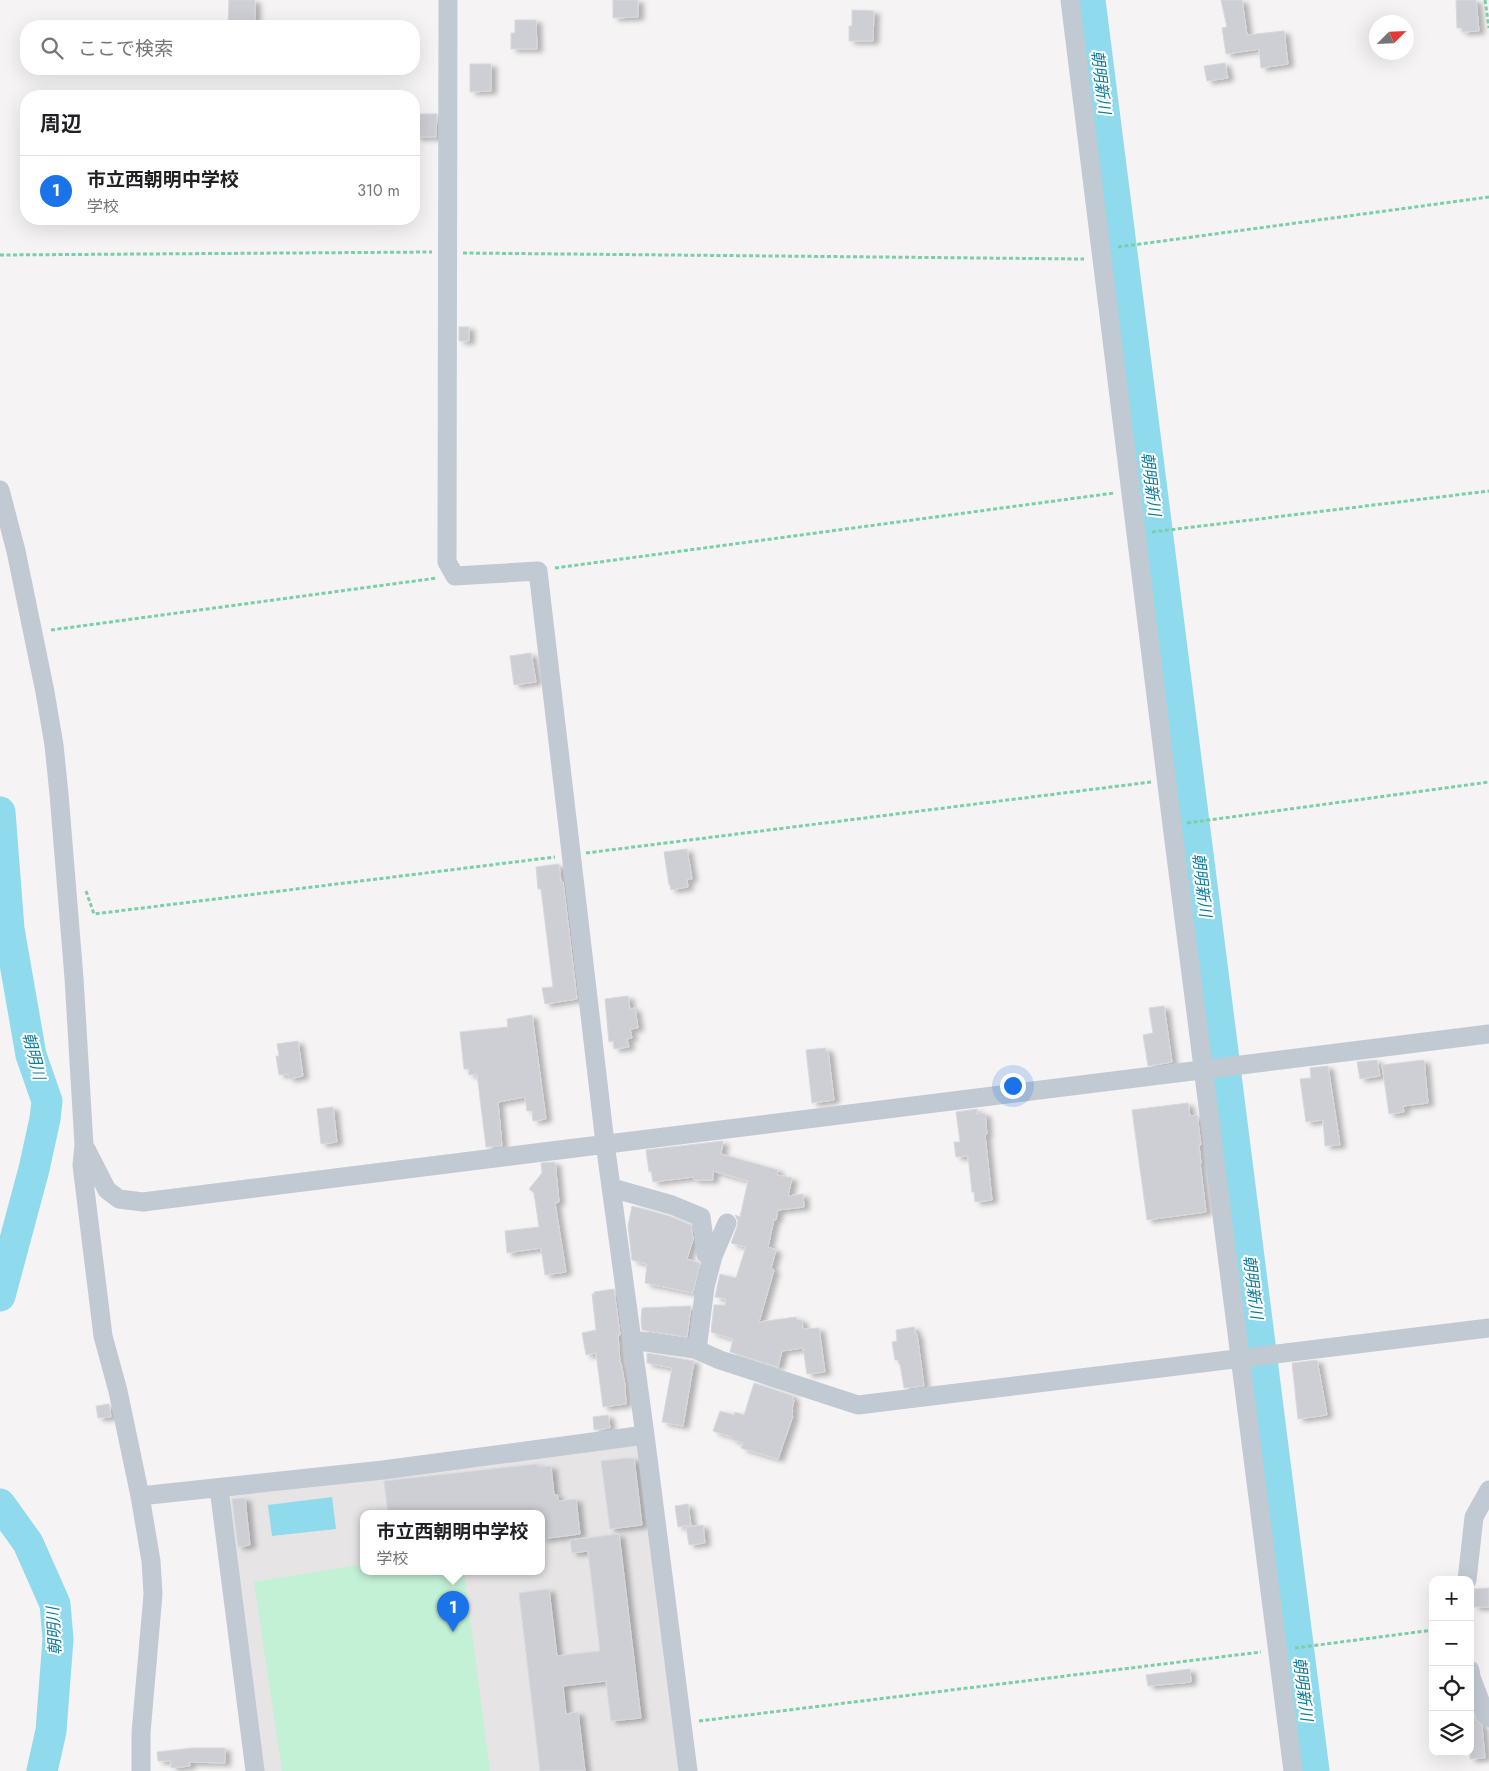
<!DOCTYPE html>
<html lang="ja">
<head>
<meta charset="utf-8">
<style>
  body { margin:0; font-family:Jost,"Noto Sans JP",sans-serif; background:#f2f2f2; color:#202124 }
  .controls { position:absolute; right:15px; bottom:15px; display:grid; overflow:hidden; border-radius:10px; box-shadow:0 5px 20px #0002 }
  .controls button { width:45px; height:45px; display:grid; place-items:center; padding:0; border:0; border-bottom:1px solid #e0e0e0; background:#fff; color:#202124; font:25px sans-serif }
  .compass { position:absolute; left:1369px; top:15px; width:45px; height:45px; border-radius:50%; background:#fff; box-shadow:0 5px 20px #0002; rotate:66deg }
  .you { position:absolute; left:1012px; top:1085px; width:18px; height:18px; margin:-12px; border:4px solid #fff; border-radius:50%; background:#1a73e8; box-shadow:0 0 0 8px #1a73e833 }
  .badge { display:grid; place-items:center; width:32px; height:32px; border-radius:50%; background:#1a73e8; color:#fff; font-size:16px; font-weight:700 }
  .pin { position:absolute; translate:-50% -41px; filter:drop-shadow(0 1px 2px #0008) }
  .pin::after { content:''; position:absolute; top:26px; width:18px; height:15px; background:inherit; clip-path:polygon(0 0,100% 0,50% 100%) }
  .popup { position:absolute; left:360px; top:1510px; width:185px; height:65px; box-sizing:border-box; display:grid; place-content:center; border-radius:10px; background:#fff; filter:drop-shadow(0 1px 4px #0005); font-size:16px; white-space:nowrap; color:#757577 }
  .popup b { font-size:19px; color:#202124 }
  .popup::after { content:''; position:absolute; left:50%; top:100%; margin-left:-10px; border:10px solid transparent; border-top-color:#fff }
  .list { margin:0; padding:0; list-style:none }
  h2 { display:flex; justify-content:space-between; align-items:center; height:65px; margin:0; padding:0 20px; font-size:21px }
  h2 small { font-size:16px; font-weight:400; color:#757577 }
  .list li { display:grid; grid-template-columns:32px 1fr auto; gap:15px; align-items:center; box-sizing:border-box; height:70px; padding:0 20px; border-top:1px solid #e0e0e0 }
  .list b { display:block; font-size:19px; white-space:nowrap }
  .list p { margin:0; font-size:16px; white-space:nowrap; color:#757577 }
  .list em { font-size:16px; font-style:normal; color:#757577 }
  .icon { flex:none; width:28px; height:28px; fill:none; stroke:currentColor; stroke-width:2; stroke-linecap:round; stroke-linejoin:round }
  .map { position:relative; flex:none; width:1489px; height:1771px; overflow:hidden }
  .search { position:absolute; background:#fff; box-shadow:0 5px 20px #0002; left:20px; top:20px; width:400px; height:55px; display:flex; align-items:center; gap:12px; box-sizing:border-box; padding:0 18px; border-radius:20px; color:#757577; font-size:19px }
  .panel { position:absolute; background:#fff; box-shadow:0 5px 20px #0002; left:20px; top:90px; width:400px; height:135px; border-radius:20px }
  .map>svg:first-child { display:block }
  .education { fill:#e6e4e5; fill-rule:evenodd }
  .green { fill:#c3f1d5 }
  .water { fill:#90daee }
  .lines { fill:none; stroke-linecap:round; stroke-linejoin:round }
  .river { stroke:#90daee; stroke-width:31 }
  .building { fill:#cdcfd5; stroke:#d7d9de; filter:url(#shadow) }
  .path { stroke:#7ad0a6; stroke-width:3; stroke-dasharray:4 2.5; stroke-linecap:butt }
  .minor { stroke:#c1cad2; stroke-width:19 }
  .labels { text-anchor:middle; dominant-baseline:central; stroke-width:4; stroke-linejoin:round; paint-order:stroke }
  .water-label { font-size:16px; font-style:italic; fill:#0c7c9b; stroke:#fff }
</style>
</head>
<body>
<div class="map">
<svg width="1489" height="1771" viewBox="0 0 1489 1771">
  <defs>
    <filter id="shadow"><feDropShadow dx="5.5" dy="3" stdDeviation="2.5" flood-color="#0004"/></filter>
  </defs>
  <rect width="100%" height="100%" fill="#f5f3f3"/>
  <path class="education" d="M638,1442L679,1771H263L226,1493ZM364,1513H542V1571H364Z"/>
  <path class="green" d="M364,1564V1571H464L490,1771H282L254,1582Z"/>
  <path class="water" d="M332,1497L336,1529L272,1536L268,1505Z"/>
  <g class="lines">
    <path class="river" d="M1090,0L1314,1771
      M0,812L9,929L31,1055L47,1101L45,1119L34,1169L0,1296
      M0,1504L28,1543L55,1604L58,1639L51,1731L42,1771"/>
  </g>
  <path class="building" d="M229,0H255V26H228Z
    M613,0H638V17L613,18Z
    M1221,0H1242L1247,35L1284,31L1288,64L1261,68L1259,49L1226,54L1222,28L1227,27Z
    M1456,0H1476L1479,31L1462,32V28H1457Z
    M852,10L874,11L873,41H849V26H852Z
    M515,20H536L537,49H511V33H515Z
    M1225,63L1228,78L1207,81L1204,66Z
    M470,64H491V91L470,92Z
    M415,114H437L436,137H415Z
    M459,327H469V341H459Z
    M531,653L536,682L514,685L510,656Z
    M687,849L692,879H687L688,887L671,890L670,885H669L664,852Z
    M559,864L561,882H563L577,999L545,1004L542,988L553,987L541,889H538L536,867Z
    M628,996L630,1009L635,1008L638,1028L630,1029L632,1038L627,1039L629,1047L614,1049L613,1041L609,1042L605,999Z
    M1164,1006L1172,1062L1148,1066L1143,1035L1153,1033L1149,1008Z
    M532,1015L546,1119L533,1121L532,1111H527L525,1097L498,1102L502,1146L486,1147L477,1074L469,1075V1069H464L460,1032L508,1027L507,1019Z
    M298,1041L303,1076L289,1079L288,1074L279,1075L276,1056H279L277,1044Z
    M826,1048V1051H828L834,1100L812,1103L806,1050Z
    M1377,1060L1380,1076L1360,1079L1357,1062Z
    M1424,1060L1428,1103L1403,1106L1404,1112L1389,1114L1382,1065Z
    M1328,1066L1340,1145L1325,1146L1323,1120L1306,1122L1300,1079L1311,1078L1310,1068Z
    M1188,1103L1190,1116L1197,1115L1201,1145H1199L1201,1163H1200L1206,1212L1147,1220L1132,1110Z
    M333,1107L337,1142L321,1144L317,1109Z
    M977,1109V1114L985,1113L987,1134L985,1135L992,1200L975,1202L974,1192H972L968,1156L956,1157L954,1142H960L956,1112Z
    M723,1141L721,1154L778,1170L777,1175L792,1178L788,1196L803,1194L804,1207L778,1210L776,1220L774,1219L768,1247L776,1250L771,1268L774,1270L759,1322L796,1317L797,1320H802L803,1329L819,1328L825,1372L807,1374L803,1348L782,1351L778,1367L730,1352L733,1339L711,1332L714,1305H725L726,1299L715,1297L720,1274L736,1278L746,1247L731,1243L737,1227L738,1221L735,1215L740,1217L748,1181L713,1171V1180H694L693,1177L653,1182L651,1171L649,1172L646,1150Z
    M555,1162L559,1202L555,1203L566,1272L545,1275L541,1248L507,1253L505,1231L539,1227L534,1193L529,1189L542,1173L541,1163Z
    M632,1206L669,1216L691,1225L693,1239L687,1259L700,1263L693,1293L645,1283L647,1264L632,1260L628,1226Z
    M614,1289L620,1335H618L620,1363H621L625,1385L626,1404L603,1407L596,1353L586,1355L582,1333L596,1330L592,1294H595L594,1292Z
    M691,1306L687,1337L642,1330L641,1320L642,1308Z
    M914,1327L915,1334H917L924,1386L904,1388L900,1364H899L898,1360H895L892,1342L897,1341L896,1330Z
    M647,1353L694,1361L683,1426L662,1422L672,1368L647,1363Z
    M1317,1360L1327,1415L1298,1419L1292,1363Z
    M754,1383L793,1396L792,1400H794L792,1409L793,1410L792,1415L793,1416L778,1459L741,1448L743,1443L731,1439L732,1437L713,1431L720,1411L734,1415L735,1412L744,1415Z
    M109,1404L111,1417L98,1418L96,1406Z
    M608,1415L610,1428L594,1430L593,1417Z
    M629,1458V1459L634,1458L642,1525L610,1529L601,1461Z
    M537,1464L538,1467L551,1466L554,1495H558V1501L576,1499L580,1534L542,1539V1513H388L384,1481Z
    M245,1498L250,1545L238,1547L232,1499Z
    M688,1504L691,1525L678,1527L675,1506Z
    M703,1525L705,1543L689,1545L686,1527Z
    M619,1534L641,1718L611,1721L606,1681L563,1686L566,1714L578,1712L585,1771H540L519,1593L549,1589L557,1656L600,1651L588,1551L572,1553L570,1540Z
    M1489,1588V1607H1474V1589Z
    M1190,1669L1191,1682L1148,1686L1146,1675Z
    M1470,1707L1475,1718L1482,1726L1485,1758L1470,1759Z
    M193,1748H225V1763L189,1762L190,1766L171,1768V1761H158L157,1752Z"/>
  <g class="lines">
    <path class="path" d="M1485,0L1489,28
      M1118,247L1489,197
      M463,253L1084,259
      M0,255L432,252
      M1152,532L1489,491
      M555,568L1114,493
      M51,630L437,578
      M1187,823L1489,782
      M586,853L1151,782
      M86,891L94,914L555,857
      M1295,1648L1433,1630
      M699,1721L1261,1652"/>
    <path class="minor" d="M448,0L447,562L455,576L538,571L605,1143L645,1435L688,1771
      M1070,0L1172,825L1293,1771
      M0,490L16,551L45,692L54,745L59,794L74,978L84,1145L82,1165L103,1336L118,1391L140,1496L151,1561L153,1594L141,1733V1771
      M84,1145L107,1190L119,1199L143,1202C591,1145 1040,1091 1489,1034
      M612,1188L672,1205L701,1217L706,1254L713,1256
      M632,1340L695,1349L720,1360L858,1405L1489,1328
      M697,1350L705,1287L713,1256L727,1223
      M219,1488L255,1771
      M140,1496L383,1470L645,1435
      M1467,1580L1474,1517L1489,1490
      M1470,1670L1471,1677L1485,1714L1489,1718"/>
  </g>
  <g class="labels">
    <g class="water-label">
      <text transform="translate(1101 82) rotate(83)">朝明新川</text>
      <text transform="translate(1151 484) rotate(83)">朝明新川</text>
      <text transform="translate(1202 885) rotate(83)">朝明新川</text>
      <text transform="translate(34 1056) rotate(76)">朝明川</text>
      <text transform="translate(1253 1287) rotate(83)">朝明新川</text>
      <text transform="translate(54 1631) rotate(-93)">朝明川</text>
      <text transform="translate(1303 1689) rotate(83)">朝明新川</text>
    </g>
  </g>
</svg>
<div class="controls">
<button>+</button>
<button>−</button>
<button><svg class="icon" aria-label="locate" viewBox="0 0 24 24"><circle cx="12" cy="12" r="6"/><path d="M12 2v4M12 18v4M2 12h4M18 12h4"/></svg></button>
<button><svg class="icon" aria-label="layers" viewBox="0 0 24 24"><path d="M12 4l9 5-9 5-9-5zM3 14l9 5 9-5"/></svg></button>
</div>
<svg class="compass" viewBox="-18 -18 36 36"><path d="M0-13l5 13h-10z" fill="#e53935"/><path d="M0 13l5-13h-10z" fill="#757577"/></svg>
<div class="you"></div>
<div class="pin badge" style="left:453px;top:1632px">1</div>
<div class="popup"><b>市立西朝明中学校</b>学校</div>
<div class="search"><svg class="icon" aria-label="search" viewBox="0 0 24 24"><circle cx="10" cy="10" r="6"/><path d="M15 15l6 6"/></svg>ここで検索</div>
<section class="panel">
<h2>周辺<small></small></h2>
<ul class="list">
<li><span class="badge">1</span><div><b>市立西朝明中学校</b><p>学校</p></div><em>310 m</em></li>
</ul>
</section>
</div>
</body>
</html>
